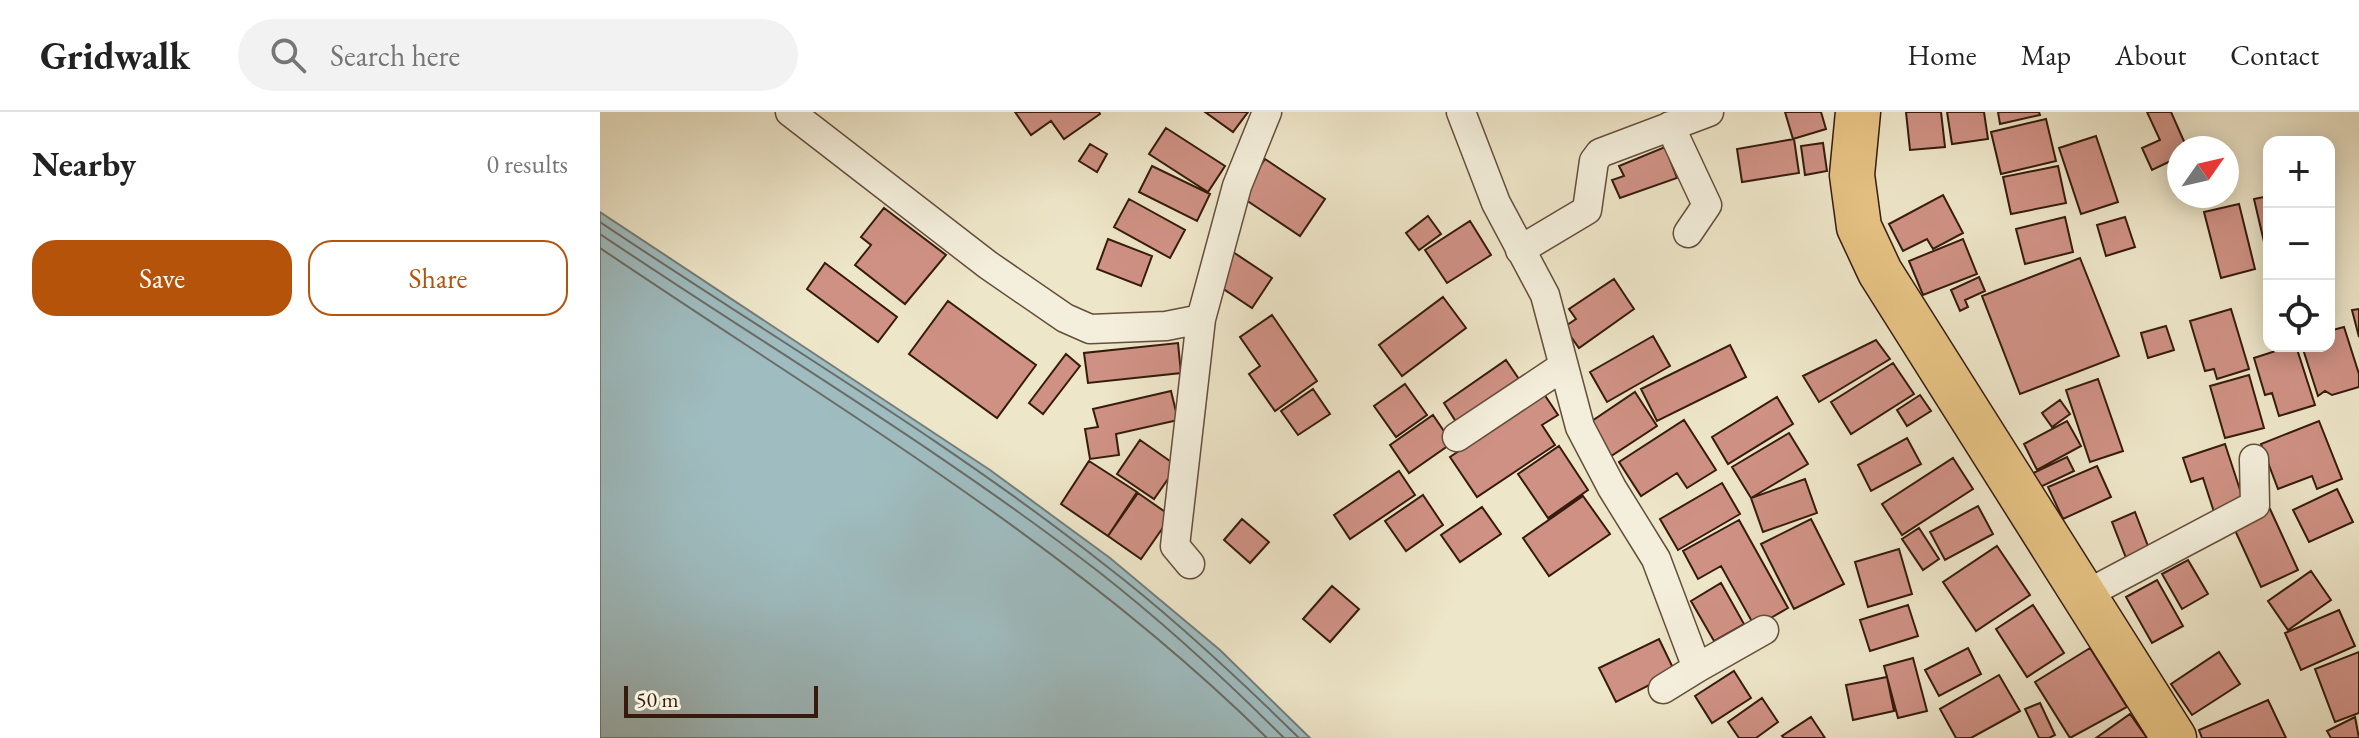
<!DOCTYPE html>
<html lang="en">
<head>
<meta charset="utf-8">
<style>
  body { margin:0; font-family:"EB Garamond",serif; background:#f2f2f2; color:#222 }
  .controls { position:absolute; right:24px; top:24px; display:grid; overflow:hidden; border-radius:16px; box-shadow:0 4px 20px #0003 }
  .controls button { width:72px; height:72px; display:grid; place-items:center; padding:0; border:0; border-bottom:2px solid #e0e0e0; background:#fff; color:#222; font:40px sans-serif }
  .compass { position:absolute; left:1567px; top:24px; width:72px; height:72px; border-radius:50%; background:#fff; box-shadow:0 4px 20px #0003; rotate:56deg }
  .scale { position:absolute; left:24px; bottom:20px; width:194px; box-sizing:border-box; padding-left:8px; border:4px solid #361b0c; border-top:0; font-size:22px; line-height:28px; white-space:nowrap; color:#361b0c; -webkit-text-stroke:6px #f4efdc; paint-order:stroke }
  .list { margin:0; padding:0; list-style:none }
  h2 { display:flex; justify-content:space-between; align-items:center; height:104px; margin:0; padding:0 32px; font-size:34px }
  h2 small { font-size:26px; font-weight:400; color:#767676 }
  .actions { display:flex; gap:16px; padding:24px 32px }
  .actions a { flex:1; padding:18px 0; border:2px solid #b45309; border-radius:24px; text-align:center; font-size:28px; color:#b45309 }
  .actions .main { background:#b45309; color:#fff }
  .icon { flex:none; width:44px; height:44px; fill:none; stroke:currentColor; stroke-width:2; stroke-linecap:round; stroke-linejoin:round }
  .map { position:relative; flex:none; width:1759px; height:626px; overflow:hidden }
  header { display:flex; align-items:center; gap:48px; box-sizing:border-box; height:112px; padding:0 40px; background:#fff; border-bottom:2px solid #e0e0e0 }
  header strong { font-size:38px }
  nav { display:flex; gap:44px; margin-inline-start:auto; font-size:28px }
  .search { width:560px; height:72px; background:#f2f2f2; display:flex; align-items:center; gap:20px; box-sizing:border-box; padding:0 28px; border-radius:44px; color:#767676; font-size:30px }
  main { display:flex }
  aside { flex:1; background:#fff }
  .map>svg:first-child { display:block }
  .water { fill:#9fbdc1; stroke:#757c79; stroke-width:2 }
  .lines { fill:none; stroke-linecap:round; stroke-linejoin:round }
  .shore { stroke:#6a6c66; stroke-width:2 }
  .building { fill:#cf9184; stroke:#361b0c; stroke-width:2 }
  .minor-casing { stroke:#644e3b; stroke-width:31 }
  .trunk-casing { stroke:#361b0c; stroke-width:47 }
  .minor { stroke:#f4efdc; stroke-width:28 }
  .trunk { stroke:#e7c384; stroke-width:44 }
</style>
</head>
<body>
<header>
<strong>Gridwalk</strong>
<div class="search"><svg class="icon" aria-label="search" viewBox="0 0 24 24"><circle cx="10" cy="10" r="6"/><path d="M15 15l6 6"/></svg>Search here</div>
<nav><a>Home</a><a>Map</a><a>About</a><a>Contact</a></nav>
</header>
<main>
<aside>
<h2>Nearby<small>0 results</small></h2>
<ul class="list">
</ul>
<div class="actions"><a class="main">Save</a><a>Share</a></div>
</aside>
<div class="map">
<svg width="1759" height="626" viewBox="0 0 1759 626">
  <rect width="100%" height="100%" fill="#eee6c9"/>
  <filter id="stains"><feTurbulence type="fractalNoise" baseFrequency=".0025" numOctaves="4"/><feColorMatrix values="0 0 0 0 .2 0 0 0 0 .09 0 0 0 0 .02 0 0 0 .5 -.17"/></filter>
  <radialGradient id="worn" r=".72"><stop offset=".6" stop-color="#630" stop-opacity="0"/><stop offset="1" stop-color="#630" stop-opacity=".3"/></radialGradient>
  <path class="water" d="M0,100L390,358L510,446L620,538L710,626H0Z"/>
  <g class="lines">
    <path class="shore" d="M0,110C168,223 346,327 505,453C574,506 637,565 699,626
      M0,122C166,234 340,337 499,460C564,511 625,567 684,626
      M0,136C229,291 469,431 667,626"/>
  </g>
  <path class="building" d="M415,0H499L500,2L464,27L451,9L431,23Z
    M605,0H648L633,20Z
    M1185,0H1221L1226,17L1193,27Z
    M1306,0H1341L1345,35L1310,38Z
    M1347,0H1384L1388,27L1352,32Z
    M1398,0H1439L1440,3L1400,12Z
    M1547,0H1571L1587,36H1579V45L1552,58L1542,36L1560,28Z
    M1446,7L1456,49L1401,62L1391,20Z
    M566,16L625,54L608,80L549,42Z
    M1496,24L1518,90L1481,102L1459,36Z
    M1194,27L1199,61L1142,70L1137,37Z
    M1223,31L1227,59L1205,63L1201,34Z
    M490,32L507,42L497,60L479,49Z
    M1065,35L1077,66L1020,86L1012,68L1024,64L1019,54Z
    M665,47L725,87L700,124L640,84Z
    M552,54L610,82L597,109L539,80Z
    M1458,54L1466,91L1411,102L1403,65Z
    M1343,83L1363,121L1333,137L1327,127L1303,139L1289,112Z
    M1669,84V147H1668L1654,87Z
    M529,87L585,118L570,146L514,115Z
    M1639,92L1655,157L1621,166L1604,100Z
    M284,96L346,143L305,192L255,153L271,133L261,125Z
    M828,104L841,122L819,138L806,121Z
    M1465,105L1473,140L1425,152L1416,117Z
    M1525,105L1535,135L1506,144L1497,113Z
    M870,109L891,143L847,171L825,138Z
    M508,127L552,144L541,174L497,157Z
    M1363,127L1377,162L1323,183L1309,149Z
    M633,140L672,166L652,196L613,170Z
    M1480,146L1519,244L1420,282L1382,184Z
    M225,151L297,205L278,230L207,177Z
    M1379,165L1385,179L1365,188L1368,195L1360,199L1351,178Z
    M1014,167L1034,197L979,236L964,215L976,207L969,197Z
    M843,185L866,216L802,264L779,233Z
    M348,189L436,253L397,306L309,242Z
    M1631,197L1649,257L1617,267L1614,257L1605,259L1590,209Z
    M1759,197V225L1752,198Z
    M672,203L717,269L675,299L649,262L660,254L640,225Z
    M1566,214L1574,238L1548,246L1541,221Z
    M1744,215L1759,262V275L1732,283L1725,279L1718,284L1702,234H1729V219Z
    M1053,224L1070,254L1007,290L990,260Z
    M1276,228L1290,247L1219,290L1203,264Z
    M578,231L581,261L488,271L484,241Z
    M1130,233L1146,265L1057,309L1041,277Z
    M1691,234H1696L1715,293L1679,304L1672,281L1665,283L1654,246Z
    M466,242L480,254L443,302L429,291Z
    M906,248L923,273L860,316L844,291Z
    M1293,251L1314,282L1251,322L1231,290Z
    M1649,263L1664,316L1625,326L1610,274Z
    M1498,267L1523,339L1490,350L1466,278Z
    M805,272L827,303L796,325L774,294Z
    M713,277L730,302L698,323L681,299Z
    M571,279L578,308L516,322L519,343L490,347L485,317L498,315L493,297Z
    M1035,280L1057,314L1005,348L983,315Z
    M944,282L958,303L942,313L955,333L877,385L850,345Z
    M1320,283L1331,299L1307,314L1297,298Z
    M1177,285L1193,312L1128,352L1112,325Z
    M1460,288L1470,302L1452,315L1442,301Z
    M833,303L852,331L809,361L790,333Z
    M1084,308L1116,358L1087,376L1077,361L1041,384L1019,350Z
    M1467,309L1481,334L1437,358L1424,332Z
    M1719,309L1742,367L1717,377L1712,364L1678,377L1661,332Z
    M1189,321L1208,352L1151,386L1132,355Z
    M1307,326L1321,352L1271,379L1258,353Z
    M540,328L577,354L554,387L517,362Z
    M1625,332L1644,390L1614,400L1603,366L1591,370L1583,346Z
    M959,334L988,378L948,406L918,362Z
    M1467,345L1474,359L1436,377L1429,363Z
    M1353,346L1373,377L1302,423L1282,392Z
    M489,349L537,380L508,424L461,392Z
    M1497,354L1511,385L1463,407L1448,375Z
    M799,359L815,383L750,427L734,403Z
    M1205,367L1217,401L1163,420L1151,386Z
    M1122,371L1140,402L1078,438L1060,407Z
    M1737,377L1753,410L1709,430L1693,398Z
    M538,381L571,404L541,447L508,424Z
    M823,383L843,413L806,439L785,409Z
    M983,384L1010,422L949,464L923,426Z
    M1378,394L1393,422L1345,448L1330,420Z
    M882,395L901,422L860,450L841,423Z
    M1670,397L1698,458L1661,475L1633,414Z
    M1535,400L1551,442L1528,451L1512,410Z
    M642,407L669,430L650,451L624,428Z
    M1211,407L1244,472L1194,497L1161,432Z
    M1139,408L1188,496L1155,515L1121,454L1098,467L1083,439Z
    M1319,416L1339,447L1323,458L1302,427Z
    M1397,434L1430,483L1376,519L1343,470Z
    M1299,437L1312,482L1268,495L1255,450Z
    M1588,448L1608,482L1582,497L1562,462Z
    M1711,459L1731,488L1688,518L1668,489Z
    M1557,468L1583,514L1552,531L1526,485Z
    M1121,471L1144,512L1114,529L1091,489Z
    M732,474L759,497L730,530L703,507Z
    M1308,493L1318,524L1270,539L1260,508Z
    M1433,493L1464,541L1427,565L1396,517Z
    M1739,498L1755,534L1701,558L1685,521Z
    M1059,527L1075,560L1016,590L999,556Z
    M1368,536L1381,562L1339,584L1325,558Z
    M1490,536L1527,595L1470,626L1435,570Z
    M1619,540L1640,572L1592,603L1571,572Z
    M1759,540V601L1735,610L1715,557Z
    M1313,546L1327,599L1298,606L1284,554Z
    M1134,559L1151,586L1112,611L1095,584Z
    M1399,563L1420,599L1371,626H1356L1340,597Z
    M1287,565L1294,599L1253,608L1246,573Z
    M1162,586L1178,610L1156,626H1139L1128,610Z
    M1668,588L1686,626H1602L1599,618Z
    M1440,591L1455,623L1449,626H1439L1425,597Z
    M1530,602L1547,626H1496Z
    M1211,605L1225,626H1184L1182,624Z
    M1755,605L1759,626H1731L1727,619Z"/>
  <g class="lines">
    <g class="minor-casing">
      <path id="minor" d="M190,0L388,153L465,206L490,217L566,214L601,207L637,74L667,0
        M861,0L896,91L945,183L980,315L1012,376L1056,447L1097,556L1164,518
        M1070,14L1107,93L1088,121
        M920,138L987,98L994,49L1000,41L1109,0
        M857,325L962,255
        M590,452L575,434L601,207
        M1483,484L1655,393L1654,347
        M1063,577L1097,556"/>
    </g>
    <g class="trunk-casing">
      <path id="trunk" d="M1258,0L1252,63L1259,115L1280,160L1574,626"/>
    </g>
    <use href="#minor" class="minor"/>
    <use href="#trunk" class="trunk"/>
  </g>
  <rect width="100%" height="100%" filter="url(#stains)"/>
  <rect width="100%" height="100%" fill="url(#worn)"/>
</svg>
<div class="controls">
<button>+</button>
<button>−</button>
<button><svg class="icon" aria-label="locate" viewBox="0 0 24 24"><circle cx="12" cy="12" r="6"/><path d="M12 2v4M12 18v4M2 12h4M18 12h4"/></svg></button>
</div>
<svg class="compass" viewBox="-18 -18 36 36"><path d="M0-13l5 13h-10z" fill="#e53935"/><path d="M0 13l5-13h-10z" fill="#767676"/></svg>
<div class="scale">50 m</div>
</div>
</main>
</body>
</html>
